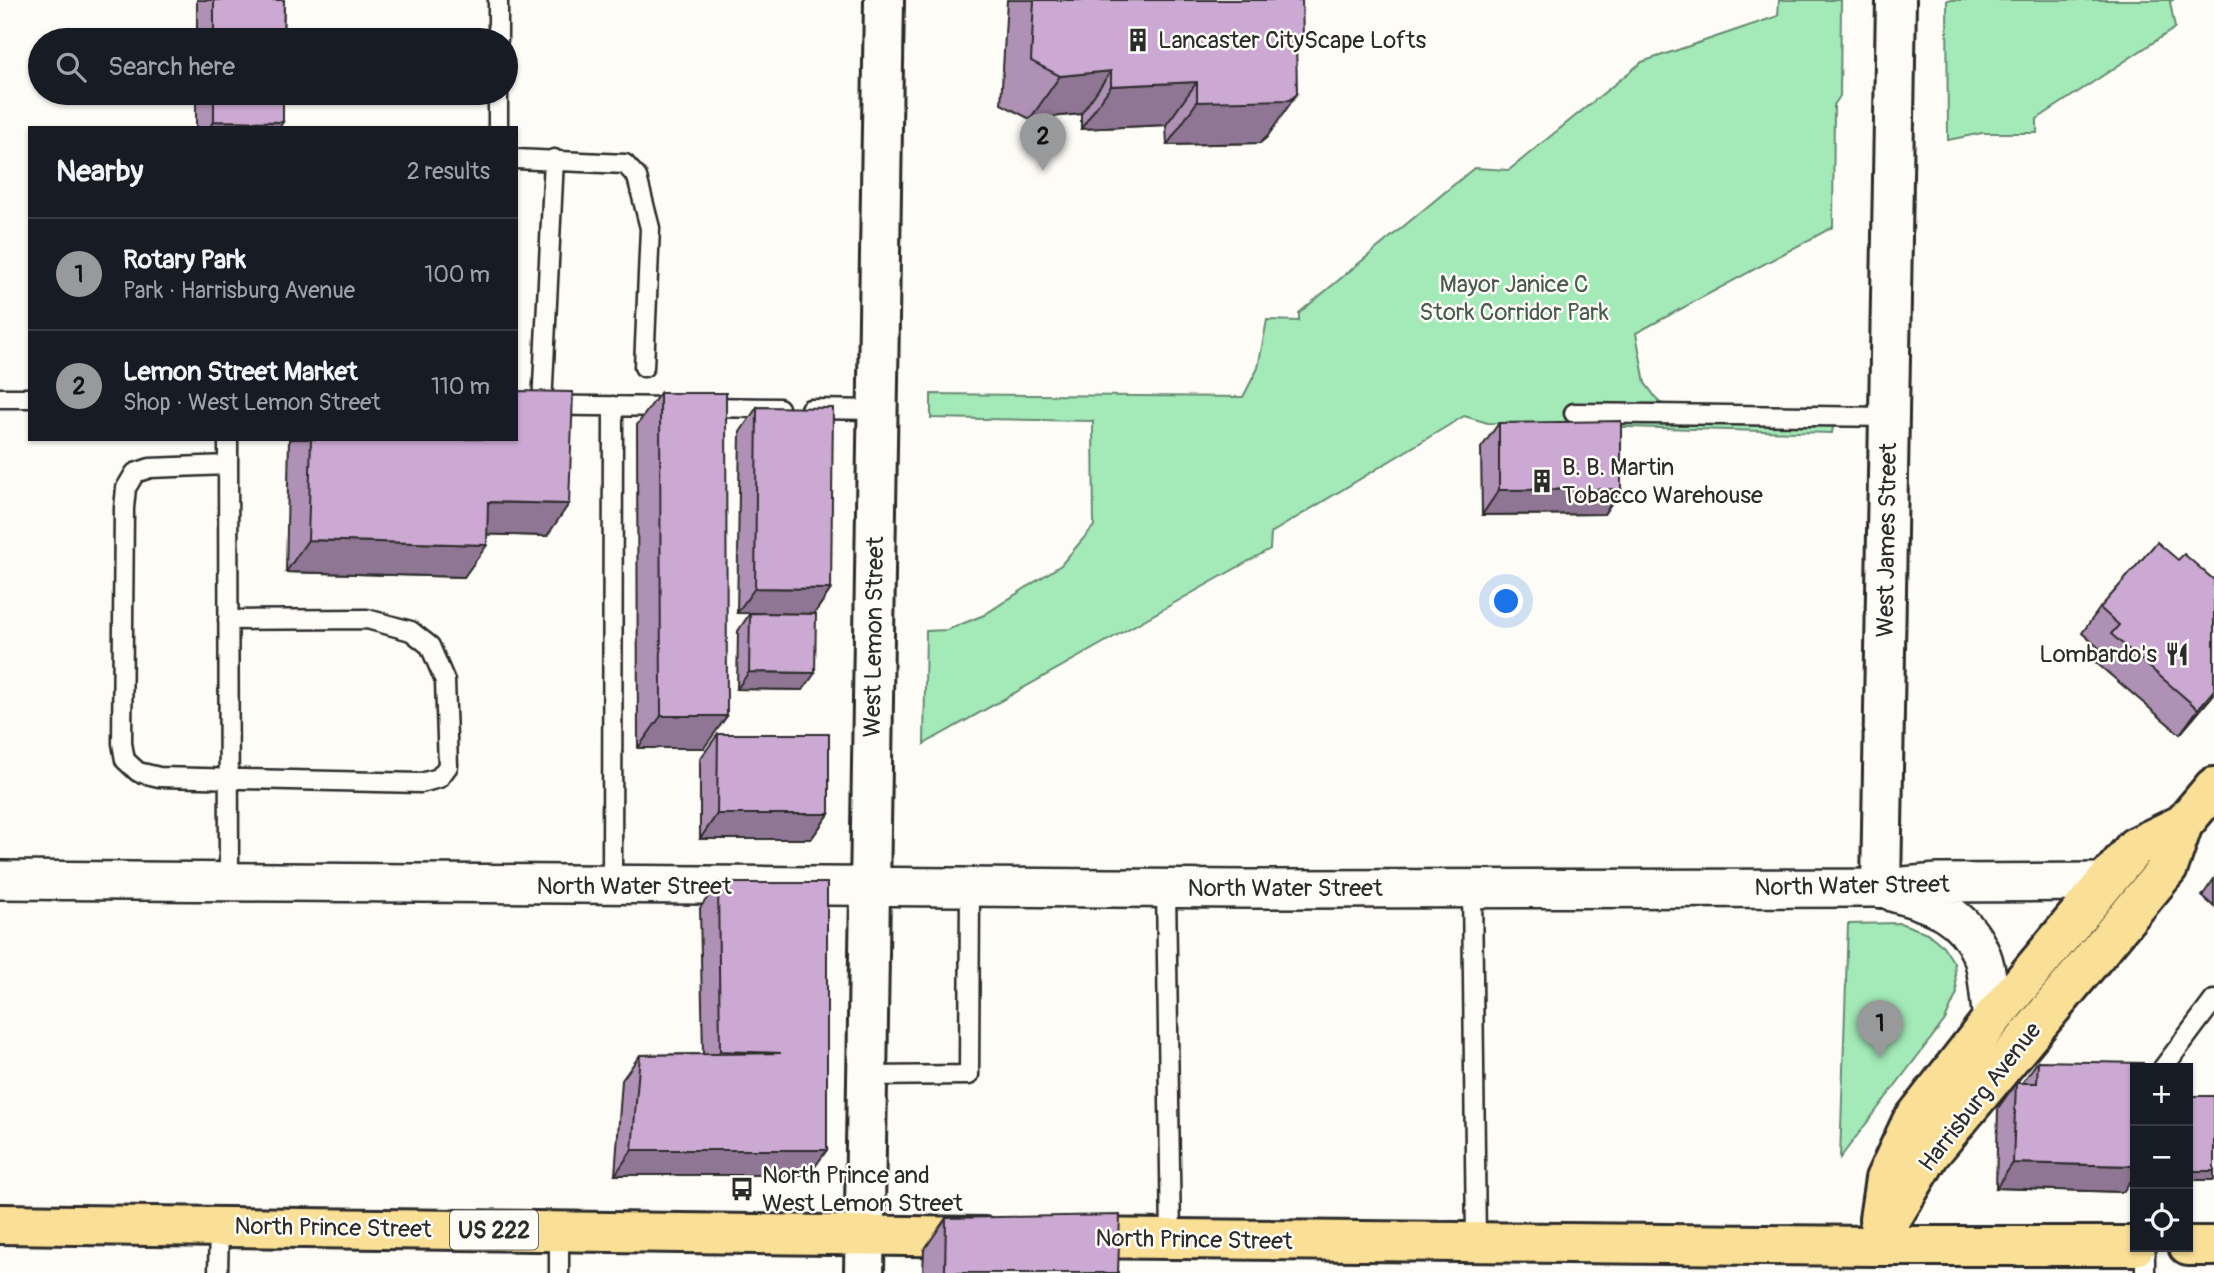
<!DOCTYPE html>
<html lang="en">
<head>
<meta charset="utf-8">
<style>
  body { margin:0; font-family:Pangolin,sans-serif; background:#20242c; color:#f1f3f6 }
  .controls { position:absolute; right:21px; bottom:21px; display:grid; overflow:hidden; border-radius:0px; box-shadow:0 2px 5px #0004 }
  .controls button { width:63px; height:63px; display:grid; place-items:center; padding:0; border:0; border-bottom:2px solid #363941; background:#171b24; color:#f1f3f6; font:35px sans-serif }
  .you { position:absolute; left:1507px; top:602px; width:24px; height:24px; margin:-18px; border:5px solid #fff; border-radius:50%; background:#1a73e8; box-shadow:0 0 0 10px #1a73e833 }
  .badge { display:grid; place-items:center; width:46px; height:46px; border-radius:50%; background:#98999b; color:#111; font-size:23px; font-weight:700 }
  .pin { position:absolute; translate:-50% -58px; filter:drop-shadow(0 2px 4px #0008) }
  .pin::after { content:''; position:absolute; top:37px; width:24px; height:21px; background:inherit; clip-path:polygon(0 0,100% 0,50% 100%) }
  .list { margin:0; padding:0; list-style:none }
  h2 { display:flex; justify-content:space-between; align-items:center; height:91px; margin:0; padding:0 28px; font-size:30px }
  h2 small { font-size:23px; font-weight:400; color:#9ea1a6 }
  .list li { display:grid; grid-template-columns:46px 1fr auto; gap:21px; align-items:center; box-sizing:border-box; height:112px; padding:0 28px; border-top:2px solid #363941 }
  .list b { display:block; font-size:26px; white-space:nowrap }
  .list p { margin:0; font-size:23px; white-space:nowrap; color:#9ea1a6 }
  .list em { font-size:23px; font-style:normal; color:#9ea1a6 }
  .icon { flex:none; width:38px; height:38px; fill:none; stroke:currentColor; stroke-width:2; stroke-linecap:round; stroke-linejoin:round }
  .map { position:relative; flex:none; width:2214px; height:1273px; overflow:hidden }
  .search { position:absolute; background:#171b24; box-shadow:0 2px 5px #0004; left:28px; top:28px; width:490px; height:77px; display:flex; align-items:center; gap:18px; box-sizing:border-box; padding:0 24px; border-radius:38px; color:#9ea1a6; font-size:26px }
  .panel { position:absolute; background:#171b24; box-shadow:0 2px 5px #0004; left:28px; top:126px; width:490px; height:315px; border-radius:0px }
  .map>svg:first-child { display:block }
  .green { fill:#a3eab8; stroke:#678a72; stroke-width:2 }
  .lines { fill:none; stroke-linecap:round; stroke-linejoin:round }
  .service-casing { stroke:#2b2b2b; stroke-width:23 }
  .minor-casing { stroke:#2b2b2b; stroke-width:42 }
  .tertiary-casing { stroke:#2b2b2b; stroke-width:44 }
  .primary-casing { stroke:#2b2b2b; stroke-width:44 }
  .trunk-casing { stroke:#2b2b2b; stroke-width:44 }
  .service { stroke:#fdfcf7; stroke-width:18 }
  .minor { stroke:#fdfcf7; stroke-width:37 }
  .tertiary { stroke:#fdfcf7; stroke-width:38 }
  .primary { stroke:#fadf96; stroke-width:38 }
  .trunk { stroke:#fadf96; stroke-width:38 }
  .wall { fill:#af91b5; stroke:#2b2b2b; stroke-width:2 }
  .shaded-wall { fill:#8f7694; stroke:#2b2b2b; stroke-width:2 }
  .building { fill:#cca9d3; stroke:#2b2b2b; stroke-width:2 }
  .labels { text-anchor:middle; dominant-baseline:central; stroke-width:5; stroke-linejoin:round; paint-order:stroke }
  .shield { fill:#fdfcf7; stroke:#6a6a68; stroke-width:2 }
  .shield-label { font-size:23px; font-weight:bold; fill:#2b2b2b }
  .poi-label { font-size:24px; fill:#2b2b2b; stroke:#fdfcf7; text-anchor:start }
  .park-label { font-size:24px; fill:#495b4e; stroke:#fdfcf7 }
  .street-label { font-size:24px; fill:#2b2b2b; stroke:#fdfcf7 }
</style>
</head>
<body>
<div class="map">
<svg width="2214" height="1273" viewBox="0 0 2214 1273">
  <rect width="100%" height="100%" fill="#fdfcf7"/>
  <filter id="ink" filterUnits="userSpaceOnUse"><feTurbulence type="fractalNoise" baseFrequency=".0143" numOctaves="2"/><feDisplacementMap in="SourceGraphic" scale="14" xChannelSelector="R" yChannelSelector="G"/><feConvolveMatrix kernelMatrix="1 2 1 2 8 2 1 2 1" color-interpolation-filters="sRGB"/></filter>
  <g filter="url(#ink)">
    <path class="green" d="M1779,0H1841L1840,96L1834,105L1833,227L1636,333L1645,383L1660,403L1679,408L1836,407L1832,433L1488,423L1464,416L1271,533L1270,549L924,744L926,631L947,630L984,615L1061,565L1094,526L1093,421L931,418V394L1243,397L1258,368L1267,320L1299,321V313L1474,168L1509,170L1642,62L1778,16Z
      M1947,0H2172L2170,2L2175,28L2037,119V133H1982L1948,140Z
      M1900,923L1927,933L1943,946L1954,963L1957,993L1945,1020L1840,1158L1848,924Z"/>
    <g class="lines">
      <g class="service-casing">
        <path id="service" d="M498,0V40
          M498,93V128
          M516,159L625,164L637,177L650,228L644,367
          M0,398H30
          M516,405L674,407
          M542,405L554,159
          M702,407L779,408
          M810,409L878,410
          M1574,413L1890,417
          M228,439L229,882
          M228,465L150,468L135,473L126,488L124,508L122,743L125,760L138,772L159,777L421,783L439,778L448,766L445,681L430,646L411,631L367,619L228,620
          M612,886L613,406
          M1166,888L1171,1240
          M1472,889L1476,1242
          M2163,1068L2214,1000
          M868,1076L969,1075L970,888
          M2145,1247V1273
          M218,1273L219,1226
          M559,1273V1231"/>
      </g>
      <g class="minor-casing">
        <path id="minor" d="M0,880L1245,889L1881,888L1938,883L2106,882
          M1895,893C1934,904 1964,914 1981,954C1988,967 1989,1002 1992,1019"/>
      </g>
      <g class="tertiary-casing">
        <path id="tertiary" d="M1881,888L1896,0
          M864,1273L884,0"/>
      </g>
      <g class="primary-casing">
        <path id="primary" d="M1879,1219L1885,1179L1911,1123L1992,1019L2135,847L2183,824
          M1875,1246L1930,1154L2168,868L2183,824L2214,787"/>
      </g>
      <g class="trunk-casing">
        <path id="trunk" d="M0,1224L985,1237
          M1066,1238L1875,1246H2135
          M2188,1246H2214"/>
      </g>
      <use href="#service" class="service"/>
      <use href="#minor" class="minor"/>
      <use href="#tertiary" class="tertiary"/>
      <use href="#primary" class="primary"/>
      <use href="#trunk" class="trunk"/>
    </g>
    <path class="wall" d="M197,0H284L283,40H197Z
      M1007,0H1302L1296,47L1267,137L1260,143L1167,145L1166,125L1081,129V114L1030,119L1001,104Z
      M196,93H283L279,128H196Z
      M660,393L704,748H638L637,425Z
      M757,407L831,589L814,614L803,690L737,689L738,631L750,613H737L740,432Z
      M1499,423L1621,489L1604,514L1482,515L1481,448Z
      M289,439H516L547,536L487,534L464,577L286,572Z
      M2178,560L2214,694L2180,734L2093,660L2100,649L2082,633L2100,608Z
      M718,734L829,814L811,839H700V759Z
      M2214,879V907L2202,896Z
      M718,883L809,1175H615L622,1080L640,1055L703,1054L700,908Z
      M2038,1061L2123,1192L1996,1188L1998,1108L2016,1083H2022Z
      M946,1218L1118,1273H923L924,1250Z"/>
    <path class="shaded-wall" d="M1296,38H1303L1273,81Z
      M1111,71L1081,114L1030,119L1060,76Z
      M1197,82L1166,125L1081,129L1111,86Z
      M1297,94L1267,137L1260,143L1167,145L1197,102Z
      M214,121L283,122L279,128H209Z
      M1621,489L1604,514L1482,515L1499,490Z
      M488,502L569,504L547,536L465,534Z
      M308,540L487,545L464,577L286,572Z
      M755,588L831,589L814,614L737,613Z
      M749,672L815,673L803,690L737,689Z
      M2214,690V694L2180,734L2198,709Z
      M661,716H727L704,748H638Z
      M717,814H829L811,839H700Z
      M720,1051L781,1053L703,1076Z
      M632,1150H827L809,1175H615Z
      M2013,1163L2135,1166V1175L2123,1192L1996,1188Z
      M2188,1171H2214V1180H2188Z"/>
    <path class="building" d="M214,0H284L283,40H214Z
      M1034,0H1302L1303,38H1296L1297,94L1290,100L1197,102V82L1111,86V71L1060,76L1031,61Z
      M214,93H283V122L214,121Z
      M516,391L573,392L569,504L488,502L487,545L308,540L311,439H516Z
      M660,393H726L727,716H661Z
      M757,407L833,408L831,589L755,588Z
      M1621,421V489L1499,490V423Z
      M2157,542L2178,560L2184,554L2214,580V690L2198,709L2111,634L2119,625L2100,608Z
      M750,613L816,614L815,673L749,672Z
      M718,734H829V814H717Z
      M718,883H827V1150H632L640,1055L781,1053L720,1051Z
      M2038,1061L2143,1063V1068H2135V1166L2013,1163L2016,1083H2037Z
      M2188,1096H2214V1171H2188Z
      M1120,1215L1118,1273H945L946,1218Z"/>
  </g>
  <defs>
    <g id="building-bare" transform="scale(1.89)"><path d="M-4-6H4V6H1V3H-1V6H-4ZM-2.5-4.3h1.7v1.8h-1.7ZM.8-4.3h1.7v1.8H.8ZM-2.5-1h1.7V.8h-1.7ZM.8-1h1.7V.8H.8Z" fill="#2b2b2b" stroke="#fdfcf7" stroke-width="2.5" paint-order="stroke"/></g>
    <g id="restaurant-bare" transform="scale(1.89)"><path d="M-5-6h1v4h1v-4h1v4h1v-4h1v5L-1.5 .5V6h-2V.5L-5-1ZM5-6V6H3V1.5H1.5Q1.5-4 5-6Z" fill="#2b2b2b" stroke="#fdfcf7" stroke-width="2.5" paint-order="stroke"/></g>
    <g id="bus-bare" transform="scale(1.89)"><path d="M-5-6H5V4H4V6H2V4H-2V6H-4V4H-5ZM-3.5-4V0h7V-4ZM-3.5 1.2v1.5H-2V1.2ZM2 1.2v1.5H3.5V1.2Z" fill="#2b2b2b" stroke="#fdfcf7" stroke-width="2.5" paint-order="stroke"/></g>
  </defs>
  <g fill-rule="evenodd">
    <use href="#building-bare" x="1138" y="40"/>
    <use href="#building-bare" x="1542" y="481"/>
    <use href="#restaurant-bare" x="2177" y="654"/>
    <use href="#bus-bare" x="742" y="1189"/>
  </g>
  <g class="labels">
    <rect class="shield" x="450" y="1210.5" width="88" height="39" rx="5"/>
    <g class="shield-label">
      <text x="494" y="1230">US 222</text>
    </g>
    <g class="poi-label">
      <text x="1158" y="40">Lancaster CityScape Lofts</text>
      <text x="1562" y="467">B. B. Martin<tspan x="1562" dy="28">Tobacco Warehouse</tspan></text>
      <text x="2157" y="654" text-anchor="end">Lombardo's</text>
      <text x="762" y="1175">North Prince and<tspan x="762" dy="28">West Lemon Street</tspan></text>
    </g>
    <g class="park-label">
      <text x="1514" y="284">Mayor Janice C<tspan x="1514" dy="28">Stork Corridor Park</tspan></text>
    </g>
    <g class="street-label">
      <text transform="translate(1887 540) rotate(-89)">West James Street</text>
      <text transform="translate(874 637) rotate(-89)">West Lemon Street</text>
      <text x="634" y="886">North Water Street</text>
      <text transform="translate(1852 886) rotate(-1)">North Water Street</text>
      <text x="1285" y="888">North Water Street</text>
      <text transform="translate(1980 1097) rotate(-52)">Harrisburg Avenue</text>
      <text transform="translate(333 1228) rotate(1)">North Prince Street</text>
      <text transform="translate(1194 1240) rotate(1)">North Prince Street</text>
    </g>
  </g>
</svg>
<div class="controls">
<button>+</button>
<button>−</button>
<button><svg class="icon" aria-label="locate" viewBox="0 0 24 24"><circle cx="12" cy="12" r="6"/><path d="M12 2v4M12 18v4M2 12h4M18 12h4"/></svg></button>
</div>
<div class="you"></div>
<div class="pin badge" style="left:1880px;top:1058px">1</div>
<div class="pin badge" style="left:1043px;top:171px">2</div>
<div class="search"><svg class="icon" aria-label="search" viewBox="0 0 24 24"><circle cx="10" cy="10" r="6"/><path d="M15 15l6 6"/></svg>Search here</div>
<section class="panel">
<h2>Nearby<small>2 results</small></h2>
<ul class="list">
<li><span class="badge">1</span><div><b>Rotary Park</b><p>Park · Harrisburg Avenue</p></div><em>100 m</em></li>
<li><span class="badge">2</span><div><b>Lemon Street Market</b><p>Shop · West Lemon Street</p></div><em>110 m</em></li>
</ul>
</section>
</div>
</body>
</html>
